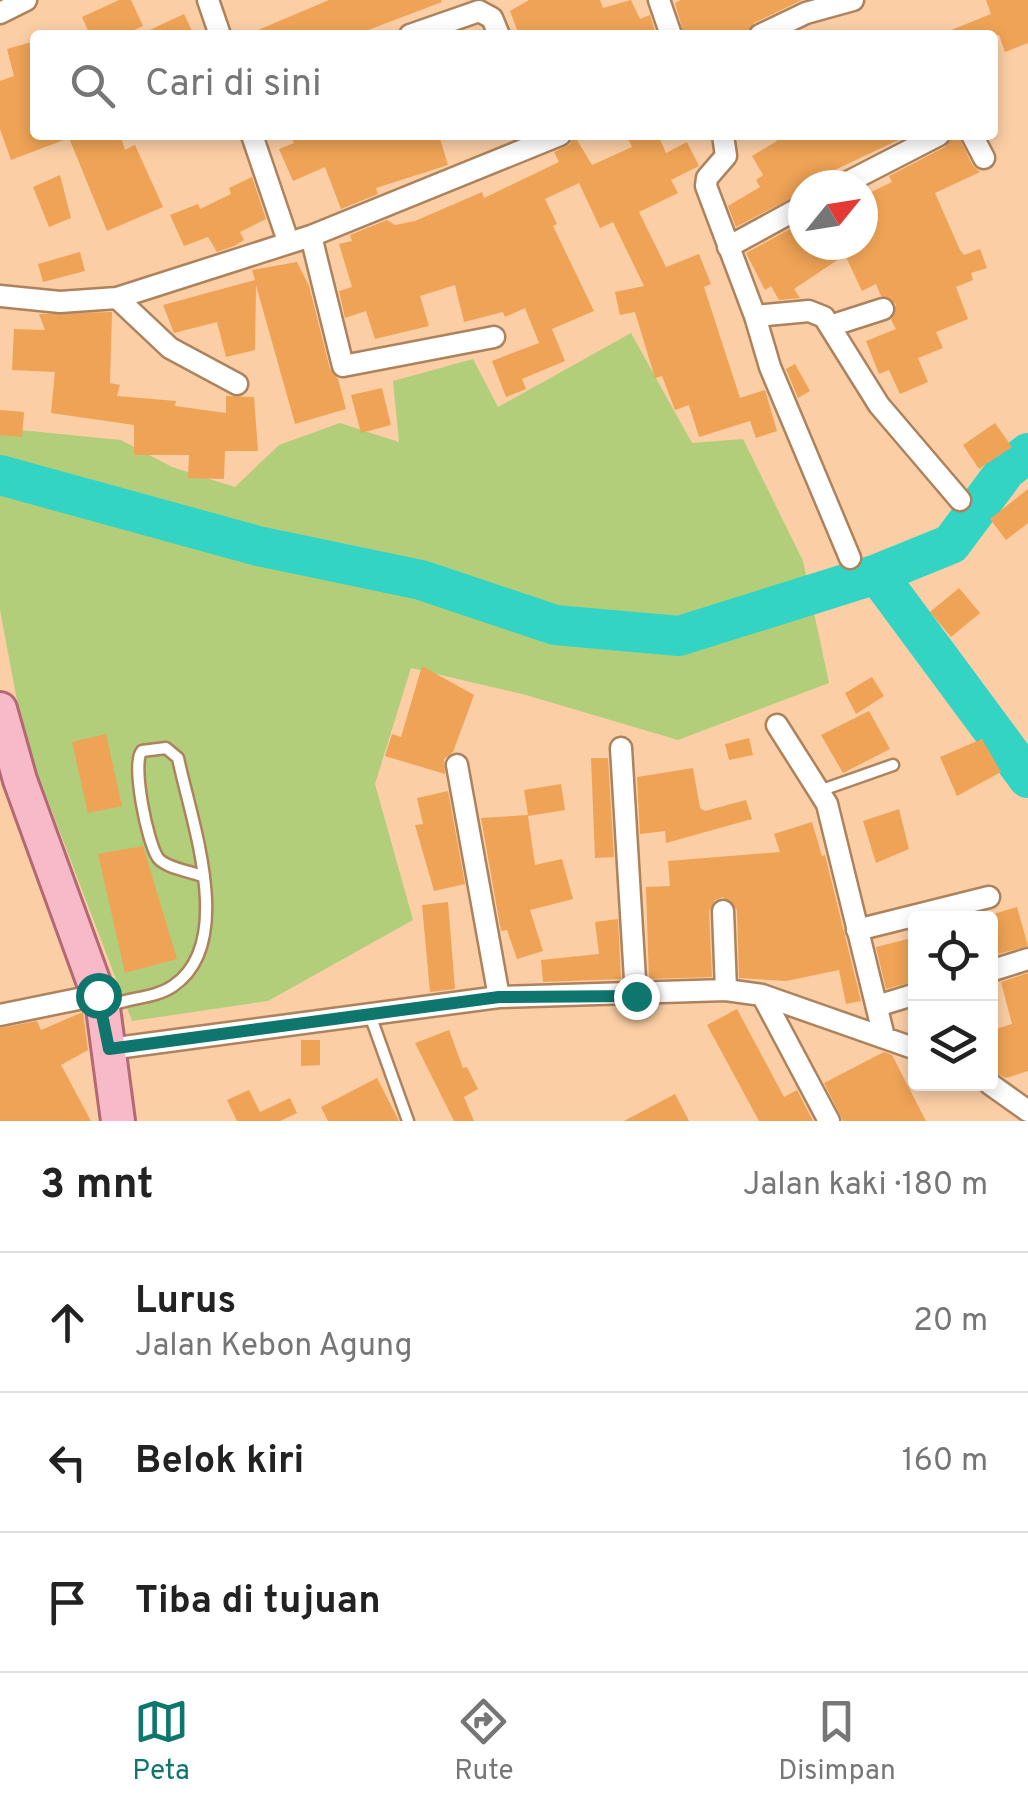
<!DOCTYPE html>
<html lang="id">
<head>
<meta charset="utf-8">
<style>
  body { margin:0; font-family:Overpass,sans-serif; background:#f6f6f6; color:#222 }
  .controls { position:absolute; right:30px; bottom:30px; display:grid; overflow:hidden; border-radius:10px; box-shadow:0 5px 15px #0003 }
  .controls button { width:90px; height:90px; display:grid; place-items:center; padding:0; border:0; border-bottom:2px solid #e0e0e0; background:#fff; color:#222; font:50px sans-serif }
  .compass { position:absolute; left:788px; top:170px; width:90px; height:90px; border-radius:50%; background:#fff; box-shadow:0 5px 15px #0003; rotate:60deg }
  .stop { position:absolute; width:30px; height:30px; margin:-22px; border:8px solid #0f766e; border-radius:50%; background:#fff }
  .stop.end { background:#0f766e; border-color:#fff; box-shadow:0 2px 10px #0008 }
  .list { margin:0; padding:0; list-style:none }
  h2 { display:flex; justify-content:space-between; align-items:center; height:130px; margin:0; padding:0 40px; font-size:42px }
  h2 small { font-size:32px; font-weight:400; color:#767676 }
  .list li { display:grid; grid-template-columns:65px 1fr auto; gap:30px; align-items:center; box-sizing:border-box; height:140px; padding:0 40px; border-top:2px solid #e0e0e0 }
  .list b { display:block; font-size:38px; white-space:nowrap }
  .list p { margin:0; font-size:32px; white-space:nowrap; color:#767676 }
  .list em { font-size:32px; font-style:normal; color:#767676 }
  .icon { flex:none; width:55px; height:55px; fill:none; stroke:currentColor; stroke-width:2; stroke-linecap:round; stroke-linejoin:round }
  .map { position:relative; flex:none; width:1028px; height:1121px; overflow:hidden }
  .search { position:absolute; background:#fff; box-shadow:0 5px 15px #0003; left:30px; right:30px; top:30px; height:110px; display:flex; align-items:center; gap:25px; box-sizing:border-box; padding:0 35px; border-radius:10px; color:#767676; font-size:38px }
  .sheet { height:550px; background:#fff }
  nav { display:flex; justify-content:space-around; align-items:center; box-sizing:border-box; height:140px; border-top:2px solid #e0e0e0; background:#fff; font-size:28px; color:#767676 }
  nav a { display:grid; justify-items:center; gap:5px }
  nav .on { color:#0f766e }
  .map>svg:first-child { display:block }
  .green { fill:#b2ce7a }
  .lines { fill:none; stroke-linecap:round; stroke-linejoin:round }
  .river { stroke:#33d4c3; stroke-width:40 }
  .building { fill:#eea356 }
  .lane-casing { stroke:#ac835c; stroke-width:15 }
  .street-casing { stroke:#ac835c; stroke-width:25 }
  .primary-casing { stroke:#b36974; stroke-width:38 }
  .lane { stroke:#fff; stroke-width:10 }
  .street { stroke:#fff; stroke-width:20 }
  .primary { stroke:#f8b9c9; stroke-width:32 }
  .route { stroke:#0f766e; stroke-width:12 }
</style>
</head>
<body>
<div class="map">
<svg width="1028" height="1121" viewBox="0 0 1028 1121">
  <rect width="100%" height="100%" fill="#fbcea5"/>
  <path class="green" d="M631,333L692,443L743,439L803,561L829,683L678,740L526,695L411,668L375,784L413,920L268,1001L132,1021L24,738L0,610V428L121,440L172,467L235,487L279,445L340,423L399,442L393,381L473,359L498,407Z"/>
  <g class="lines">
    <path class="river" d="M0,475L258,546L421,580L555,625L679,636L877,574L1028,778
      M877,574L951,544L1006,470L1028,453"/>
  </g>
  <path class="building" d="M119,0H131L143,26L123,35H90L82,17Z
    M329,0H441L442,2L355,35H246Z
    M529,0H600L603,8L631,0L640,19L650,15L656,35H519L510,11Z
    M681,0H802L754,23L746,35H684L675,3Z
    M986,0H1028V43L1005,52L999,35H939L991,14Z
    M184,14L194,35H139Z
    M35,41V135H120L125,150L135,145L163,207L107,231L69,138L11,160L0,129V81L14,76L7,49Z
    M290,135H439L448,165L376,188L378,194L341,209L325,167L293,181L279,149L294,143Z
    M574,135L592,165L632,147L626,135H658L666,153L687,142L699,166L671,180L678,193L639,212L666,267L699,254L711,284L704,287L740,398L765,390L777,431L756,438L750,421L699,437L689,405L675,410L662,376L655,378L635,312L620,315L615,292L644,286L613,222L600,228L579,183L545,199L557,224L553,226L594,311L552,329L565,361L522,379L526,389L506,397L492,361L539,343L525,308L505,317L503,312L464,322L455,285L420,296L429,326L375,339L366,311L345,318L339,291L352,287L339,244L352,241L350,235L387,220L395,225L415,221L482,192L484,198L559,162L554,152L570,144Z
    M773,135H909L803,185V192L736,227L728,206L760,187L756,180L763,175L752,156L777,141Z
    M953,135H958L972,164L980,172L935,193L960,250L964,255L980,249L987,268L971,273L973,280L956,287L968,319L936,332L943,348L918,358L928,382L900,394L889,370L879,374L866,341L896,329L891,320L896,304L881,296L876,284L862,291L845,255L794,289L800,298L779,300L771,286L765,290L746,253L803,222V245H863V196L892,182L889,176L945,147Z
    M60,175L71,218L49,227L33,187Z
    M252,177L266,219L240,232L244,240L234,246L217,252L208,237L184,246L170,215L198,204L200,209L231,194L229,188Z
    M80,252L85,271L43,282L38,264Z
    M297,262L309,286L330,369L338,379L346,409L295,424L256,285L255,350L226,357L217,322L174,333L163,305L255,280L252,270Z
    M112,312L110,383L120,385L117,396L176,401L175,406L226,413V396L254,397L258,451H225L224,479L188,478L189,455H134V425L51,413L55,372L12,370L14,329L45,330L39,314Z
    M795,364L810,391L798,398L786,369Z
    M382,388L391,425L361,433L351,395Z
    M0,410L24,412L22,437L0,435Z
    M995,423L1012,447L979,469L963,445Z
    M1028,489V523L1006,540L990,519Z
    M959,588L980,613L951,637L930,612Z
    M422,666L474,695L453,752L444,759L445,774L385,756L392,734L401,737Z
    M872,677L884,696L856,714L845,693Z
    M869,711L890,749L843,773L821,735Z
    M106,734L122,806L88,813L72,742Z
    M749,738L753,755L729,760L725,744Z
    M982,739L1001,772L957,796L940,757Z
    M591,758H608L614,857L595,858Z
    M693,768L700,808L705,811L746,800L752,819L666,843L665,831L640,834L637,777Z
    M561,784L565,810L528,816L535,865L562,859L573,899L530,910L543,951L517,959L507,930L501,931L481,818L528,815L524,790Z
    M448,791L465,884L434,891L415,825L423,824L417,798Z
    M899,809L909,849L876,863L863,821Z
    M812,822L822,856L825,855L861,1001L846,1004L839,970L786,981L739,978L737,910L723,897L715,900L709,911L712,977L649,979L646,887L670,886L668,861L780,852L774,834Z
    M143,846L177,959L125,973L98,854Z
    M448,902L455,989L430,992L422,905Z
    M1017,907L1028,946L990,956V915Z
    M618,919L621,979L543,982L541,960L599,954L595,922Z
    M916,937V981L886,989L876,947Z
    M1028,973V1071L1006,1078L990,1070V1031L1012,1024L1001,982Z
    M737,1009L784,1097L797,1090L813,1121H759L707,1025Z
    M83,1012L88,1050L61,1065L91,1121H0V1028L37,1021L41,1030Z
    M449,1030L463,1068L467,1067L478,1089L464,1097L474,1121H454L415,1043Z
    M301,1040H320V1065L301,1066Z
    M884,1052L892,1055L926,1121H843L824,1083Z
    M377,1078L399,1121H328L321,1107Z
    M249,1090L260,1112L290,1098L297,1113L280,1121H237L227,1100Z
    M675,1094L689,1121H624Z"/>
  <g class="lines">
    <g class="lane-casing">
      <path id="lane" d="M822,790L893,765
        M107,1007C128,997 154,999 173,986C237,943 191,821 178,758L166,748L142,751C131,762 147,842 158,858C166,868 189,871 202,876
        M370,1015L408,1121"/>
    </g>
    <g class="street-casing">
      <path id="street" d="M208,0L220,35
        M659,0L671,35
        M0,13L26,0
        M410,35L479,11L492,18L499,35
        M760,35L806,13L853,0
        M252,135L288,241
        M723,135L726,156L707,178L706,186L755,316L770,367L850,558
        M972,135L984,158
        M842,185L939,135
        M311,236L343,366L494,337
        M728,247L803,206
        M0,296L60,302L117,298L311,236L560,135
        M117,298L170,348L237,384
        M755,316L809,311L824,317L879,405L960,500
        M830,326L883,309
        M777,725L827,804L884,1037
        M621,748L636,996
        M457,765L499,997
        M723,911L726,990
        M857,930L989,897
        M990,971L1028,959
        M762,995L829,1121
        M877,1006L916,994
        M0,1015L98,995
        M109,1049L499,997L726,990L762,995L916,1049
        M990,1084L1028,1111"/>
    </g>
    <g class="primary-casing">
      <path id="primary" d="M0,709L20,780L103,1008L118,1121"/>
    </g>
    <use href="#lane" class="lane"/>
    <use href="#street" class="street"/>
    <use href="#primary" class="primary"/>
  </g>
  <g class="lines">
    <path class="route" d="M98,995L109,1049L499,997L636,996"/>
  </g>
</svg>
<div class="controls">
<button><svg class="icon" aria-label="locate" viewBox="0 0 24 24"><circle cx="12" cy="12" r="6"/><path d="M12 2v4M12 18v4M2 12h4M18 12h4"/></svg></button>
<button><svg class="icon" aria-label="layers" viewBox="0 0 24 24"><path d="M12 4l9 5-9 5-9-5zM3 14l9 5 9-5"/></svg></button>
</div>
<svg class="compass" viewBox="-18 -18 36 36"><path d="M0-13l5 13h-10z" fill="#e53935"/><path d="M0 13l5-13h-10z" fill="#767676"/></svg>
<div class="stop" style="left:98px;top:995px"></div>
<div class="stop end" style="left:636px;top:996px"></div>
<div class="search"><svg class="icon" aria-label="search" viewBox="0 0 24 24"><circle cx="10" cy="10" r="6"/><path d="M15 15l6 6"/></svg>Cari di sini</div>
</div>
<section class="sheet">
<h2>3 mnt<small>Jalan kaki · 180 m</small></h2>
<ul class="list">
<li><svg class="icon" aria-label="ahead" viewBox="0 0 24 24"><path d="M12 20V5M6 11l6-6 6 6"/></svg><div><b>Lurus</b><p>Jalan Kebon Agung</p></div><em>20 m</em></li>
<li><svg class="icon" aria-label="left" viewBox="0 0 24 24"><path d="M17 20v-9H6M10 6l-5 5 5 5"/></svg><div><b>Belok kiri</b></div><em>160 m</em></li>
<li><svg class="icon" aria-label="arrive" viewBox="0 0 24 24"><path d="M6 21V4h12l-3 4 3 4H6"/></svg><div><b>Tiba di tujuan</b></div></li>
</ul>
</section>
<nav>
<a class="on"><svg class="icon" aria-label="map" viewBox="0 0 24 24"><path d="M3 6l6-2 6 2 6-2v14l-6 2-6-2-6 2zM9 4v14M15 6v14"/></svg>Peta</a>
<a><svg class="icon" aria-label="directions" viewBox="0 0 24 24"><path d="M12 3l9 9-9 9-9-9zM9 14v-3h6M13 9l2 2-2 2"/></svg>Rute</a>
<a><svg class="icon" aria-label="saved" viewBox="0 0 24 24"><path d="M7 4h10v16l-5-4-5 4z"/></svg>Disimpan</a>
</nav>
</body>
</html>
